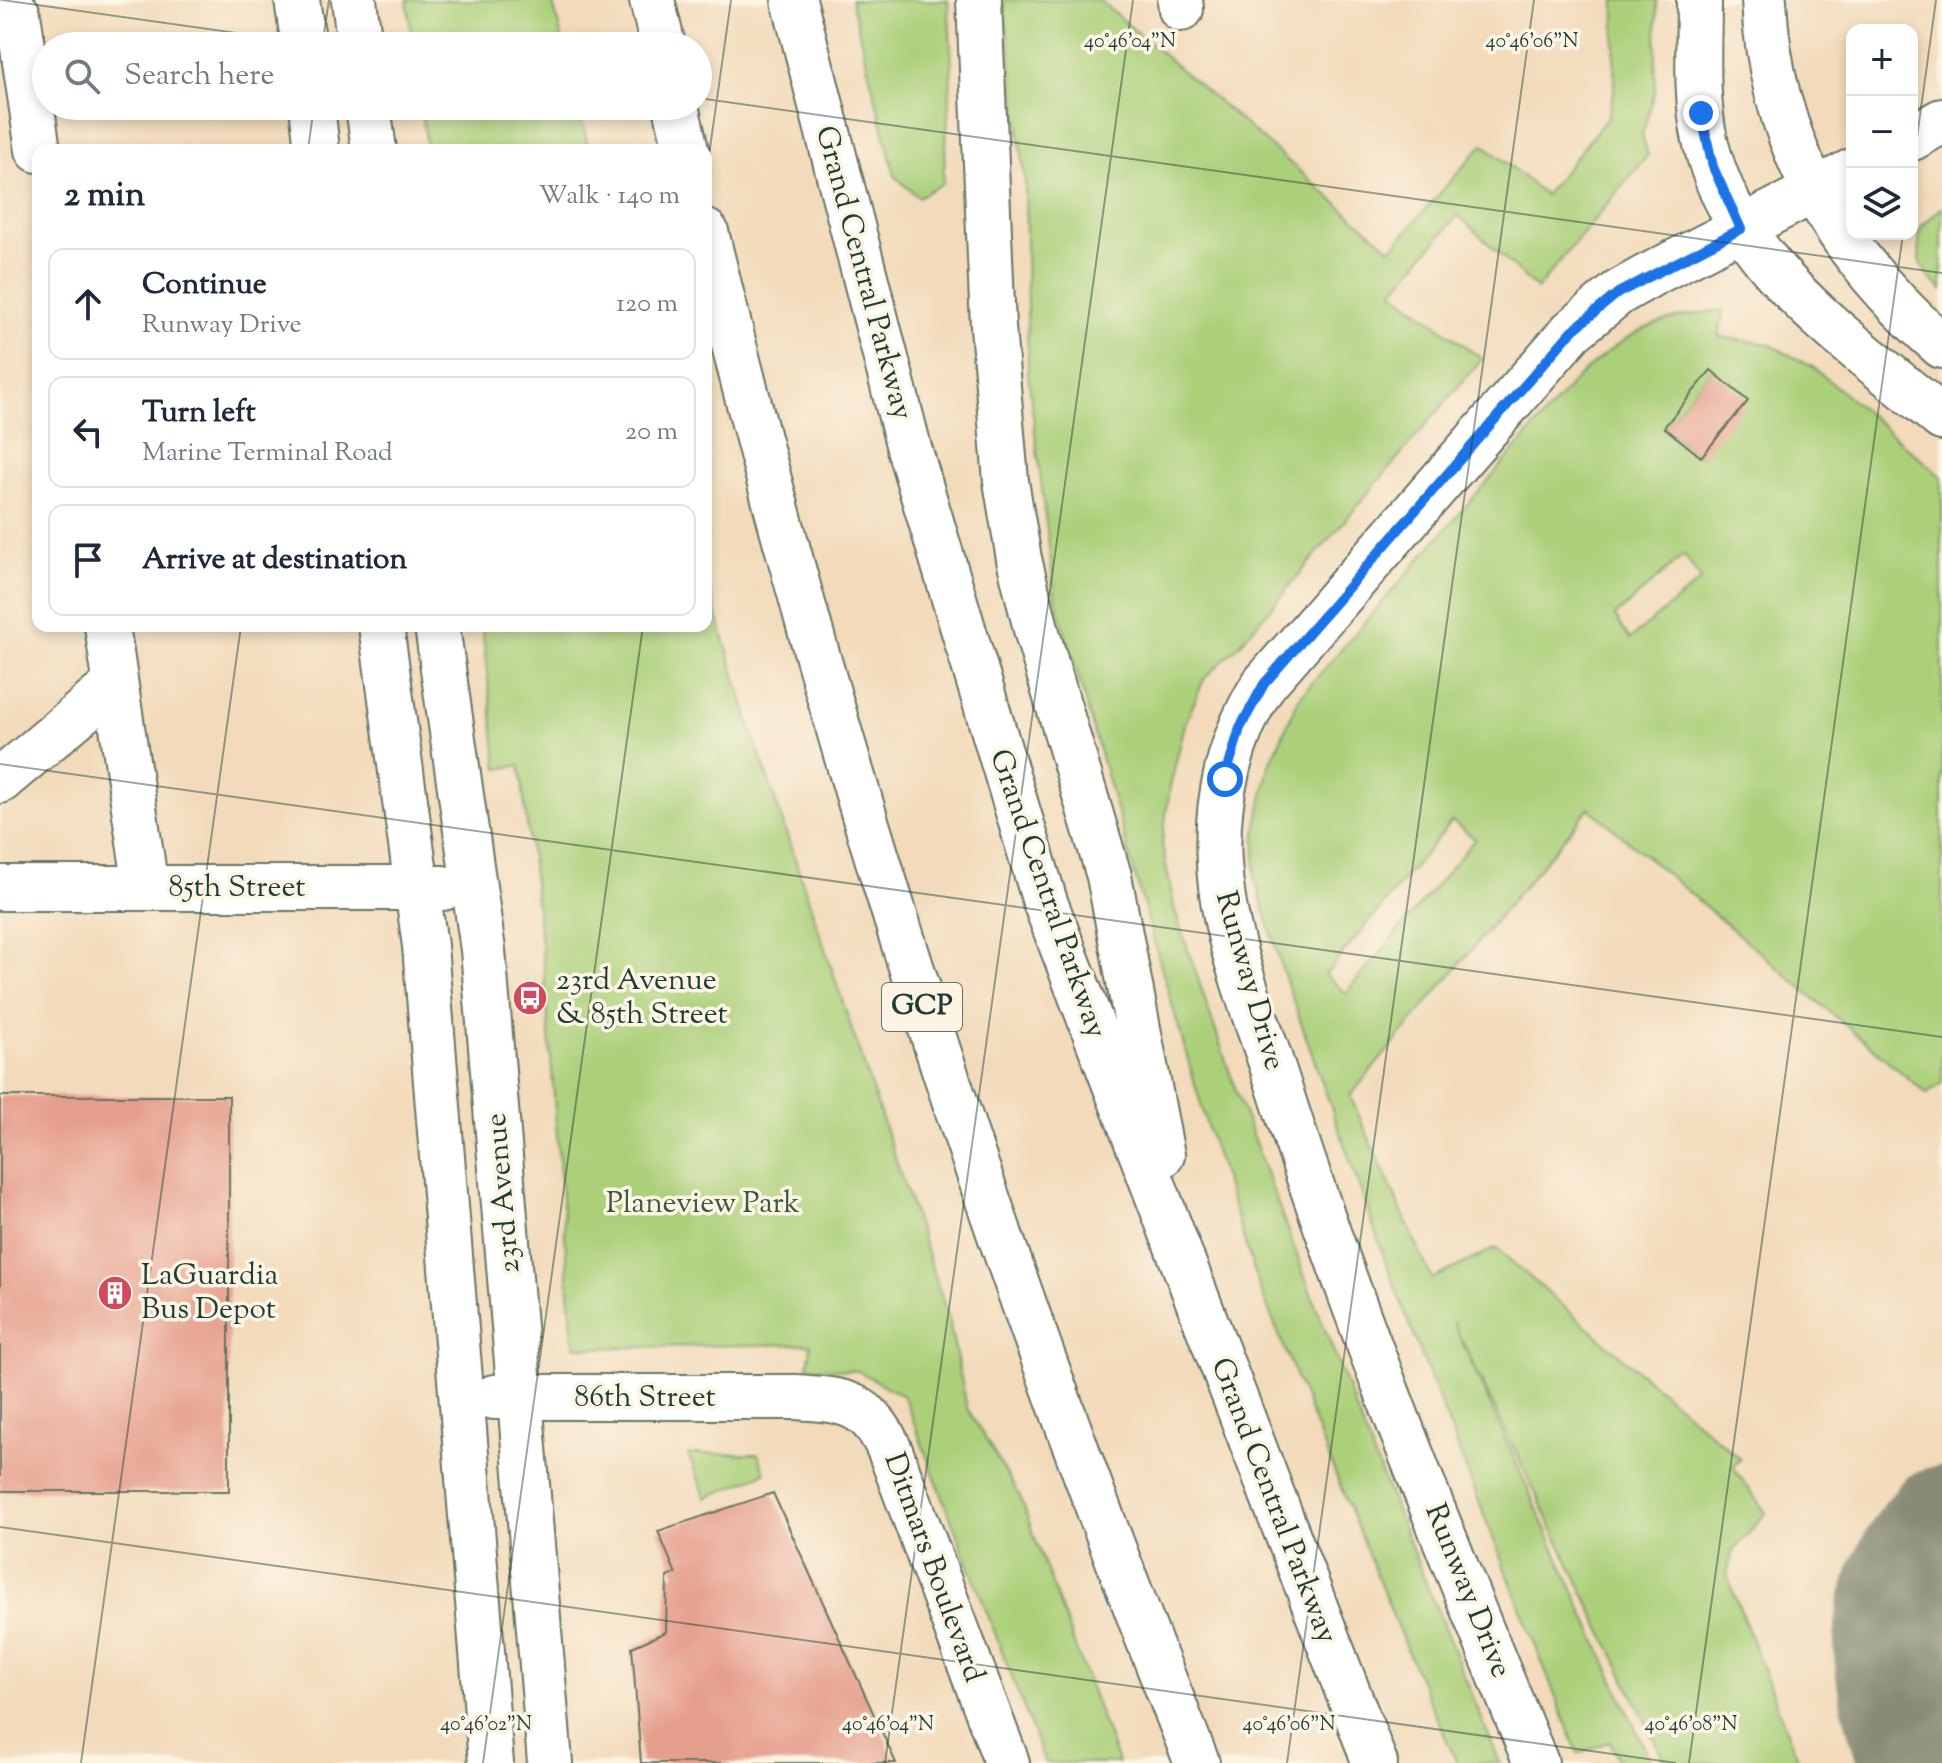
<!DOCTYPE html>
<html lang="en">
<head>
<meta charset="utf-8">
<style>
  body { margin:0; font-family:"Sorts Mill Goudy",serif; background:#f6f6f7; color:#1f2937 }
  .controls { position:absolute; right:24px; top:24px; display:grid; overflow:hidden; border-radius:16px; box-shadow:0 4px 12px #0003 }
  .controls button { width:72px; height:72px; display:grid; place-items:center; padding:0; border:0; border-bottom:2px solid #e0e1e3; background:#fff; color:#1f2937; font:40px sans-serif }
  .stop { position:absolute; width:24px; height:24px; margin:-18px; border:6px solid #1a73e8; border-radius:50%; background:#fff }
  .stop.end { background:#1a73e8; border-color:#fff; box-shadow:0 2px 8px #0008 }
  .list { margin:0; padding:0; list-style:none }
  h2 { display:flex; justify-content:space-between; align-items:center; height:104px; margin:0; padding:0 32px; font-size:34px }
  h2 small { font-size:26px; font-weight:400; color:#747a83 }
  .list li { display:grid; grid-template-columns:52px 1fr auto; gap:24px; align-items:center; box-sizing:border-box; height:112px; margin:0 16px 16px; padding:0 16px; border:2px solid #e0e1e3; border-radius:16px }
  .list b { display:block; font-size:30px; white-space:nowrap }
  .list p { margin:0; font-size:26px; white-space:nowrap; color:#747a83 }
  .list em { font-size:26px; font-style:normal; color:#747a83 }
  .icon { flex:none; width:44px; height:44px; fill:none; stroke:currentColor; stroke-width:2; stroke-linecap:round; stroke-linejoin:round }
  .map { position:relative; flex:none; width:1942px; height:1763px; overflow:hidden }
  .search { position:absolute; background:#fff; box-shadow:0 4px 12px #0003; left:32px; top:32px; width:680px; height:88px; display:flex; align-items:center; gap:20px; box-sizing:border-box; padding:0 28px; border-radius:44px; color:#747a83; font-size:30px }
  .panel { position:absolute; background:#fff; box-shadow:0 4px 12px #0003; left:32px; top:144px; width:680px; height:488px; border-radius:16px }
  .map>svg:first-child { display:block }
  .green { fill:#acd07a; stroke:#668657; stroke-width:2; fill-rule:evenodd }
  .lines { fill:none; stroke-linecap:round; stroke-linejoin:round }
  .taxiway { stroke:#888c77; stroke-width:116 }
  .building { fill:#e69e8c }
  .minor-casing { stroke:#697463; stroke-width:48 }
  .highway-casing { stroke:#697463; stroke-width:48 }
  .minor { stroke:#fff; stroke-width:44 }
  .highway { stroke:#fff; stroke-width:44 }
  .route { stroke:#1a73e8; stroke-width:10 }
  .ticks { fill:none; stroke:#1f3d34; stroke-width:2; stroke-opacity:0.45 }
  .labels { text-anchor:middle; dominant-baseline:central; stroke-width:7; stroke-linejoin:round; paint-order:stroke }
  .shield { fill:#fcf5e5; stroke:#617469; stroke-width:2 }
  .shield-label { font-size:28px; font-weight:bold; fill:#1f3d34 }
  .street-label { font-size:30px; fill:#1f3d34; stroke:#fcf5e5 }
  .poi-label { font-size:30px; fill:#1f3d34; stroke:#fcf5e5; text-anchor:start }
  .park-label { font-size:30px; fill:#3b5a42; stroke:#fcf5e5 }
  .ticks-label { font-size:20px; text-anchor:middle; fill:#1f3d34; stroke:#fcf5e5; stroke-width:7; stroke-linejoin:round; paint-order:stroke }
</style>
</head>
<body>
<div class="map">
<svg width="1942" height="1763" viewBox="0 0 1942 1763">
  <rect width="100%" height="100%" fill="#fcf5e5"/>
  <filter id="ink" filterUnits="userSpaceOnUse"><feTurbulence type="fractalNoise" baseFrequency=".0125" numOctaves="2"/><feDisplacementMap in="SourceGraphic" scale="16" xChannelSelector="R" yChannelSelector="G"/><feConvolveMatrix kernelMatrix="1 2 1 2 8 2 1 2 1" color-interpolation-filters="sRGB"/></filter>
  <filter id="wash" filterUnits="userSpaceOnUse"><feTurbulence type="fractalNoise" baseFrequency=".006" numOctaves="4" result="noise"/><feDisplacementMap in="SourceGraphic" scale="32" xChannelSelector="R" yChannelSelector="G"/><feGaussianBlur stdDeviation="1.8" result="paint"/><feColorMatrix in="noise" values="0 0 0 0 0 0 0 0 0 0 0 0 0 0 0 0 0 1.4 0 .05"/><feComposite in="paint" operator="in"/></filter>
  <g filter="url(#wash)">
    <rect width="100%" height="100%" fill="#f2daba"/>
    <path class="green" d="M407,0H552L564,46H413Z
      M851,0H948L952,64L943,183L918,197L895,176Z
      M1004,0H1099L1391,249L1483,144L1545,195L1607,118L1614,93L1615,0H1657L1655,91L1642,135L1648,155L1537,289L1458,215L1393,291L1482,359L1241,643L1204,679L1185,724L1170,787L1162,844L1175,911L1237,1094L1306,1280L1375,1459L1500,1763H1457L1409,1655L1259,1286L1207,1126L1055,596L1028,375L1025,182Z
      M421,106H578L589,150H427Z
      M1942,207V290C1919,271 1916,256 1921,227Z
      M1723,310L1719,337L1769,344L1813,367L1942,477V1083L1927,1094L1589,808L1350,1096L1432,1279L1496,1248L1740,1459L1733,1467L1766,1513L1733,1551L1727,1575L1799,1763H1666L1453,1322L1651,1763H1620L1610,1741L1578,1754L1396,1290L1283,972L1255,879L1256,829L1269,766L1299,698L1579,376C1633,329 1651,319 1723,310ZM1711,370L1701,457H1700L1664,427ZM1684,555L1701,580L1630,639L1615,616ZM1452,821L1475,839L1346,993L1325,975Z
      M706,580L754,737L948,1316L967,1408L1019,1495L1118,1763H1045L904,1397L858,1371L808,1367L811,1344L588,1348L575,1346L573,1340L544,969L520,765L498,769L482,626H706Z
      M688,1454H758L765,1473L706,1498Z"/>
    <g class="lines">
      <path class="taxiway" d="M1918,1763C1886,1667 1873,1608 1942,1524"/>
    </g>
    <g id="blocks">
      <path class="building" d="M1711,370L1748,401L1701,457L1664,427Z
        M0,1096H229V1491H0Z
        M773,1493L896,1763H641L632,1647L666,1632L667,1577L676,1574L658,1531Z"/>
    </g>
  </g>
  <g filter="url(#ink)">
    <use href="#blocks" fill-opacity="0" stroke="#697463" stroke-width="2"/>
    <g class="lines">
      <g class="minor-casing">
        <path id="minor" d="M297,0L304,46
          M354,0L360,46
          M1180,0L1181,9
          M1699,0C1699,45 1695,96 1705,140C1733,266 1849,340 1942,418
          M1764,0C1770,143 1836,254 1942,346
          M18,14L38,150
          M312,106L317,150
          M368,106L374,150
          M1912,138L1942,121
          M107,626L146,888
          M381,626L425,946L491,1763
          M437,626L483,950L550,1763
          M0,781L115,684
          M0,888H443
          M494,1397H796C844,1400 870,1402 890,1451L1007,1763
          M1536,1763C1445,1542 1353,1318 1280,1090C1257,1017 1223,941 1219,863C1215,801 1230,737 1264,684L1572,331L1618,293L1648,276L1852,171"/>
      </g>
      <g class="highway-casing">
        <path id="highway" d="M652,0L663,46
          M794,0L909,448L1045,902L1375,1763
          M979,0L993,327L1006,481L1019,559L1037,633L1109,876L1162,1155
          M676,106L686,150
          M706,232C832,754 997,1265 1197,1763"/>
      </g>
      <use href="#minor" class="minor"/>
      <use href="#highway" class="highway"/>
    </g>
  </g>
  <g class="lines" filter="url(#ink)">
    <path class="route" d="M1225,779L1240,728L1264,684L1572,331L1618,293L1741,229L1713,167L1701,113"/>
  </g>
  <path class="ticks" d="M2,0L329,46M322,46L329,0M698,98L1942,273M308,150L314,106M1912,173L1936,0M706,176L731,0M0,764L1942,1037M0,1527L1676,1763M81,1763L241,626M483,1763L643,626M885,1763L1133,0M1287,1763L1534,0M1689,1763L1903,234"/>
  <defs>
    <g id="bus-disc" transform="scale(1.8)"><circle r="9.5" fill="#d1495b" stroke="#fcf5e5"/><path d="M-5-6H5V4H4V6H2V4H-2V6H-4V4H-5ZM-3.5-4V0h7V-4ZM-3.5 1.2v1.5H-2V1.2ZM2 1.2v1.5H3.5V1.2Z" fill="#fff"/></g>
    <g id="building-disc" transform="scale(1.8)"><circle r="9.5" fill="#d1495b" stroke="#fcf5e5"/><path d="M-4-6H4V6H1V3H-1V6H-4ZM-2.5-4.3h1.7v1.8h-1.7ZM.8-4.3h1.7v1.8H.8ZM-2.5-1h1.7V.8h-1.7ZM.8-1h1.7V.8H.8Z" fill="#fff"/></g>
  </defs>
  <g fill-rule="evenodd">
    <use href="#bus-disc" x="530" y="998"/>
    <use href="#building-disc" x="115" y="1293"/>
  </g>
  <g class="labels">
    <rect class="shield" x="882" y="983" width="80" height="48" rx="6"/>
    <g class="shield-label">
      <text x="922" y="1007">GCP</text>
    </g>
    <g class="street-label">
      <text transform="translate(863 273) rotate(75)">Grand Central Parkway</text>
      <text x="237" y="888">85th Street</text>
      <text transform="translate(1047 894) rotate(71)">Grand Central Parkway</text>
      <text transform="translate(1249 981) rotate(74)">Runway Drive</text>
      <text transform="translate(504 1193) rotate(-95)">23rd Avenue</text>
      <text x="645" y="1398">86th Street</text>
      <text transform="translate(1273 1501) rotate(69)">Grand Central Parkway</text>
      <text transform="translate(933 1568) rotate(70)">Ditmars Boulevard</text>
      <text transform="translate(1467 1591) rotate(68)">Runway Drive</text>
    </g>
    <g class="poi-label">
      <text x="556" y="981">23rd Avenue<tspan x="556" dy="34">&amp; 85th Street</tspan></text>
      <text x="141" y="1276">LaGuardia<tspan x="141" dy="34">Bus Depot</tspan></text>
    </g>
    <g class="park-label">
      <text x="703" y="1204">Planeview Park</text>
    </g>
  </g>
  <g class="ticks-label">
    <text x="1130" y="47">40°46'04"N</text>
    <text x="1532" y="47">40°46'06"N</text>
    <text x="486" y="1730">40°46'02"N</text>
    <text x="888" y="1730">40°46'04"N</text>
    <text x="1289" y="1730">40°46'06"N</text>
    <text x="1691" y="1730">40°46'08"N</text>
  </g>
</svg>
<div class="controls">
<button>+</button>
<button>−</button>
<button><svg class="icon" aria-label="layers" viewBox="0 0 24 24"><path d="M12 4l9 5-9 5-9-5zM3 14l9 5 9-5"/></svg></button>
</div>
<div class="stop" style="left:1225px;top:779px"></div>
<div class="stop end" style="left:1701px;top:113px"></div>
<div class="search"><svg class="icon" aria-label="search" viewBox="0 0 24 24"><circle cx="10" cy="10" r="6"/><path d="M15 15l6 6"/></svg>Search here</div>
<section class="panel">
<h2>2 min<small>Walk · 140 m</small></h2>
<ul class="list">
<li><svg class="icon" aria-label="ahead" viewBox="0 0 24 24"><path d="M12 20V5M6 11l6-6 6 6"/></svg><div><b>Continue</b><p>Runway Drive</p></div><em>120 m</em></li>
<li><svg class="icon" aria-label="left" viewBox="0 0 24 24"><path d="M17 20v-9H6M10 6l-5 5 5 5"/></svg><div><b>Turn left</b><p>Marine Terminal Road</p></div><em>20 m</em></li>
<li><svg class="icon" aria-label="arrive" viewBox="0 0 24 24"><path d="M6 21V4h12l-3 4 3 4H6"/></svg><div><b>Arrive at destination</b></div></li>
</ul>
</section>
</div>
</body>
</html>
